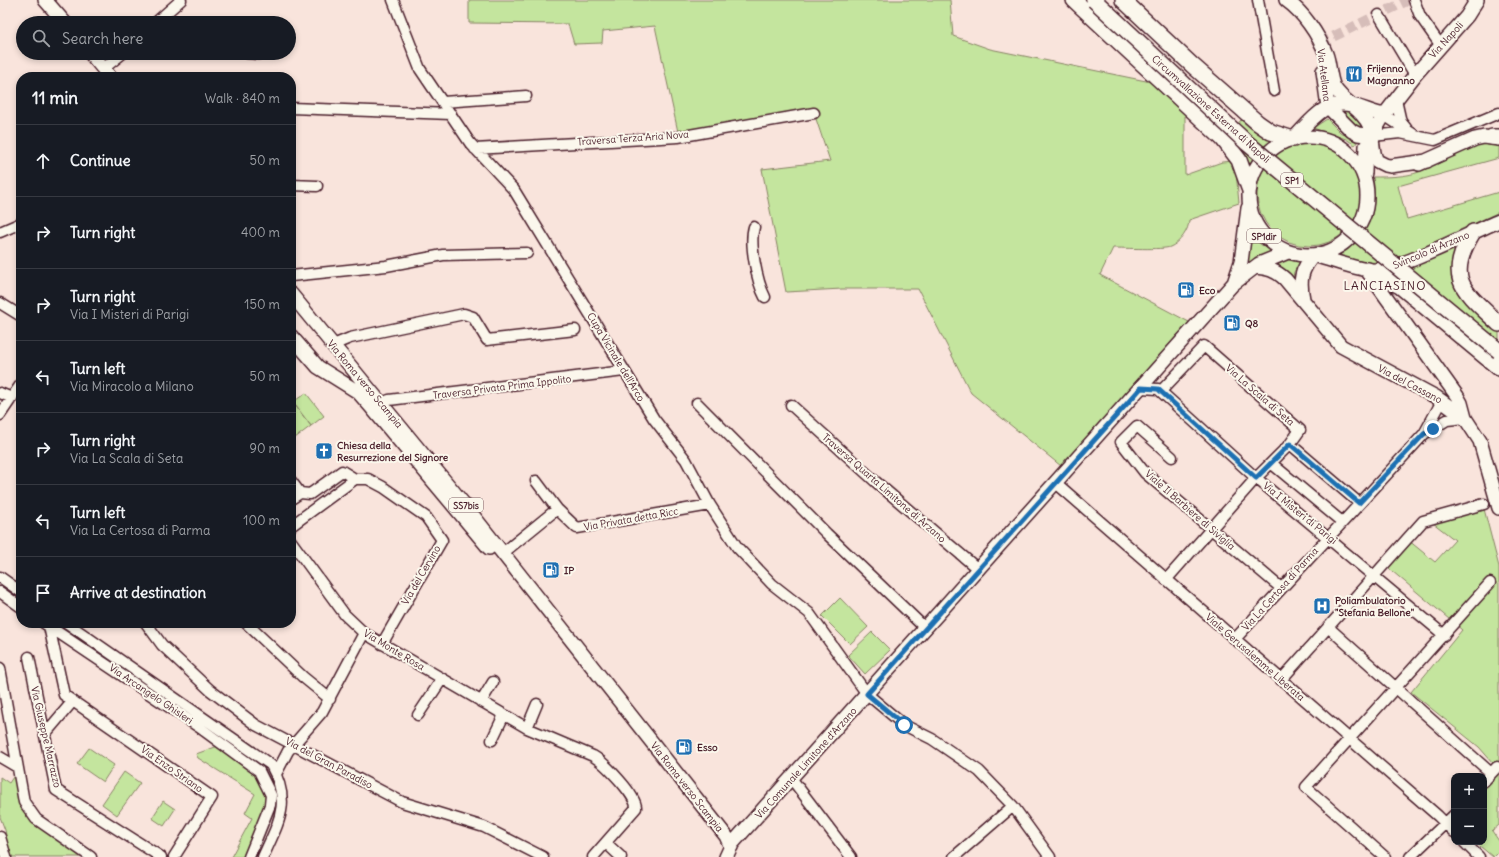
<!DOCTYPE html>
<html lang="en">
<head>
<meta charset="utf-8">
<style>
  body { margin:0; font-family:Delius,sans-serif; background:#20242c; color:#f1f3f6 }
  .controls { position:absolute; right:12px; bottom:12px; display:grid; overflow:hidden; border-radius:8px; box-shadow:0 2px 6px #0003 }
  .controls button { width:36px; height:36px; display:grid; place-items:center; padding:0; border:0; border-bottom:1px solid #363941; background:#171b24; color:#f1f3f6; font:20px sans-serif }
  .stop { position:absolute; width:12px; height:12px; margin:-9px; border:3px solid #1f6fb2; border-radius:50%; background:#fff }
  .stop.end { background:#1f6fb2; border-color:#fff; box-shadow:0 1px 4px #0008 }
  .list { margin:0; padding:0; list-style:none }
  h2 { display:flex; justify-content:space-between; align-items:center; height:52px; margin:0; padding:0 16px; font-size:17px }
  h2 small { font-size:13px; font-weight:400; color:#9ea1a6 }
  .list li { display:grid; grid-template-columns:26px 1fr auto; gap:12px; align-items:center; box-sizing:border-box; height:72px; padding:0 16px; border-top:1px solid #363941 }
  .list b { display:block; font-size:15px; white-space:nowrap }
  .list p { margin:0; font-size:13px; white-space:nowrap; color:#9ea1a6 }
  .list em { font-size:13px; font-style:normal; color:#9ea1a6 }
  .icon { flex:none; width:22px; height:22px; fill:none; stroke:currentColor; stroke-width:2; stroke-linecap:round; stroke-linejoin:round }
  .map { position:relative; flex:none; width:1499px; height:857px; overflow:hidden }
  .search { position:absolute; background:#171b24; box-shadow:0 2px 6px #0003; left:16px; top:16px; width:280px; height:44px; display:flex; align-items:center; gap:10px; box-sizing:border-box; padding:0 14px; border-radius:22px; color:#9ea1a6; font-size:15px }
  .panel { position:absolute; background:#171b24; box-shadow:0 2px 6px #0003; left:16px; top:72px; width:280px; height:556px; border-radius:16px }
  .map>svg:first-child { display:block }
  .green { fill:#c4e59e; stroke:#878264 }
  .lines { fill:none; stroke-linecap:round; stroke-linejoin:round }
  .minor-tunnel { stroke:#d6bdb9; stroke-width:10; stroke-dasharray:10 5; stroke-linecap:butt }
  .minor-casing { stroke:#4a1f2b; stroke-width:13 }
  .major-casing { stroke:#4a1f2b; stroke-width:16 }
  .highway-casing { stroke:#4a1f2b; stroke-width:18 }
  .minor { stroke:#fbf7ec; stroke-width:10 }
  .major { stroke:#fbf7ec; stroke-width:13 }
  .highway { stroke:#fbf7ec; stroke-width:15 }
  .highway-bridge-casing { stroke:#4a1f2b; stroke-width:18; stroke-linecap:butt }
  .highway-bridge { stroke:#fbf7ec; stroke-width:15 }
  .route { stroke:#1f6fb2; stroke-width:5 }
  .labels { text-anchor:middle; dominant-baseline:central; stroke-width:4; stroke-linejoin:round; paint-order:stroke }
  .shield { fill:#fbf7ec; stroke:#7f6065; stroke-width:1 }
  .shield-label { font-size:9px; font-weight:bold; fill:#4a1f2b }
  .street-label { font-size:10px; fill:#4a1f2b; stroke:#fbf7ec }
  .poi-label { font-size:10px; font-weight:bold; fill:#4a1f2b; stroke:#fbf7ec; text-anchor:start }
  .quarter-label { font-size:12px; letter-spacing:1px; fill:#4a1f2b; stroke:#fbf7ec }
</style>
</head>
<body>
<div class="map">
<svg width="1499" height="857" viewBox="0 0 1499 857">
  <rect width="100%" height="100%" fill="#f9e4dc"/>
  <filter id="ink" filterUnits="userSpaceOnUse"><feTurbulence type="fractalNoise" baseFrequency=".025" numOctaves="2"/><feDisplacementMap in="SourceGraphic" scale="8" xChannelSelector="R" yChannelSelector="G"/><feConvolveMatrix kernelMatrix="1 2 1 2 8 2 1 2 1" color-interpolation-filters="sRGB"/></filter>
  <g filter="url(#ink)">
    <path class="green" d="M469,0H950L953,36L990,49L1185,89V175L1222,162L1235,161L1239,203L1189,220C1189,230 1180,243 1170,247C1163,250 1123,248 1113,248L1100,275L1189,322L1061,466L971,393L918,289H842L786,292L762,169L830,161L814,113L678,132L655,26L603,31L602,43L574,44L568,24L469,23Z
      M1349,111L1359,120L1362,130L1360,131L1338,112Z
      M1327,119L1340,132L1357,142L1355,145L1346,139L1313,128Z
      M1241,120L1250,128L1273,141L1248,165L1244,153L1228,135Z
      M1257 194a52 52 0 1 1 104 0a52 52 0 1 1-104 0Z
      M1487,143L1499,144V158L1398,186L1407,219L1499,192V212L1395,260C1374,265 1354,262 1334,253C1369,236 1378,215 1373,177C1388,177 1405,177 1419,172C1442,164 1463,147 1487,143Z
      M1248,232L1260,244L1273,252L1246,265Z
      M1461,243L1456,261L1499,327V364L1391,274Z
      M1290,257L1301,260L1294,272L1292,282L1270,261Z
      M306,393L324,416L311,426L293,402Z
      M293,403L311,426L295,438L291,433V404Z
      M1483,505L1499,567V770L1479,747L1411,692L1462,630L1386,566L1408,540L1435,562L1455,540L1428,519Z
      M840,598L868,627L850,644L822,616Z
      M872,632L890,650L865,674L848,655Z
      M218,746L259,771L270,805L245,857H231L252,818L245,813L255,794L198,758L196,754Z
      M89,748L114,765L103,782L77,764Z
      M124,772L140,783L117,815L102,804Z
      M1499,773V825L1492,831L1499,841V851L1493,857L1475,842H1484V790Z
      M15,774L28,807L91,857H10L5,830L0,817V777L9,783Z
      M163,801L175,809L164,826L152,818Z"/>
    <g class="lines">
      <path class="minor-tunnel" d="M1320,43L1409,0"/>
      <g class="minor-casing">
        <path id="minor" d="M393,0L420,69L470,143L514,190L654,419L686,460L710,505L737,547L772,584L809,613L867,694L904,725L932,739L979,771L1013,806L1050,857
          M1258,0L1274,91
          M1414,0L1420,16L1441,46
          M1379,15L1415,75
          M155,23L181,0
          M247,53L258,54
          M103,69L123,53
          M1396,100L1401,122L1406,128
          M443,102L526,96
          M291,108L451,114
          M1384,115L1413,134
          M1373,136L1400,133L1435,140L1499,113
          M475,149L678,137L814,113
          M291,185L317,186
          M754,227C749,243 757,282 765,297
          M0,232L21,223
          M291,276L386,266L443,255L527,253
          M0,303L21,316
          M333,345L350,338L464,314L473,317L487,340L575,330
          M1141,388L1158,389L1256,478L1444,635
          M1161,391L1204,346L1300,430L1290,444L1359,503
          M0,393L12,398
          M381,403L389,400L624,371
          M697,403L827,534L926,629
          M791,405L876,482L979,570
          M0,415L21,384
          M1424,434L1447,420L1465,418
          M1172,457L1137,426L1121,442L1145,473L1281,588
          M1271,463L1342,522
          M355,479H368L383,487L426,517L442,540L382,644
          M291,481L300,493
          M536,481L557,509
          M1056,483L1438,816L1454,832
          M291,499L300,493L310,494L342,471L355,479L291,526
          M291,541L345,615L364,633L527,728L593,756C604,762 637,796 636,808L593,857
          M503,553L557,509L577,528L710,505
          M0,577L21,592
          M1166,580L1256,478L1290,444
          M0,592L21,607
          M44,623L199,727L259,771L271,795L270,805L249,857
          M67,623L271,765C292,803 279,821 263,857
          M146,623L162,645L210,690L256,725L402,802L484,827L543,857
          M246,623L303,677L330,699
          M51,624L49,626L64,695L212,797L174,857
          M1328,627L1491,773
          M1235,639L1424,434L1442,401
          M29,657L56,790L161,857
          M0,668L24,802L36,819L91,857
          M1281,680L1423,521L1484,504
          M481,702L493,682
          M418,715L442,679
          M527,728L537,704
          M45,734L73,701
          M492,740L504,715
          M0,757L17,767
          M276,774L288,751L322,712L364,633
          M791,778L851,857
          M1484,781L1497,767
          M0,837L6,857
          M1464,842L1479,857
          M606,843L621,857
          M954,857L1013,806
          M1385,857L1306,787L1490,583
          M1410,857L1454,815"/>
      </g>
      <g class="major-casing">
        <path id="major" d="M45,0L65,23
          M1286,0C1303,12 1318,34 1326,54C1330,64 1329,77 1334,87C1343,102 1362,109 1369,125C1374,137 1371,151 1377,161L1385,165L1390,166L1427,161
          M90,53L110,77
          M1323,71L1328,107L1352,131L1358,134L1373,136
          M1249 196a59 59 0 1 1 118 0a59 59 0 1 1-118 0Z
          M1293,139C1310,122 1325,99 1351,105C1362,107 1373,113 1384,115
          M1419,164L1475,139L1484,137L1499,139
          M1365,173L1366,146L1384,115L1415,75L1467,16L1477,0
          M1255,267C1268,268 1275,270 1285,279L1341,346L1436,397L1465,418L1480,441L1499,508
          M1366,269L1457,396L1461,403L1465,418
          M1234,283L1241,262L1248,208
          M291,294L467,508L726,836L731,847
          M1303,299C1299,280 1301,269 1314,255C1331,260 1350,267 1368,270C1394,274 1471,232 1499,221
          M291,336L318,367L358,392L372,408L489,548
          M726,857L732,844L791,778L1233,284L1259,264L1288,252"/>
      </g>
      <g class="highway-casing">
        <path id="highway" d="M1074,0L1223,139L1239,160L1249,188
          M1123,0L1192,65L1258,123L1271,132L1293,139
          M1492,137H1499
          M1473,232C1444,280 1464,291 1499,324
          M1368,270L1400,286L1499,368"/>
      </g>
      <use href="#minor" class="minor"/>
      <use href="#major" class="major"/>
      <use href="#highway" class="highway"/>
      <g class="highway-bridge-casing">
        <path id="highway-bridge" d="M1094,0L1247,143L1499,351"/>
      </g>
      <use href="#highway-bridge" class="highway-bridge"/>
    </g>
  </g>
  <g class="lines" filter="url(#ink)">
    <path class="route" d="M904,725L867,694L1141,388L1158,389L1256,478L1290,444L1359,503L1424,434L1433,429"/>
  </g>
  <defs>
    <g id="restaurant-square" transform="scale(0.9)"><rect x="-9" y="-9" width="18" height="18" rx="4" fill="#1f6fb2" stroke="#fbf7ec"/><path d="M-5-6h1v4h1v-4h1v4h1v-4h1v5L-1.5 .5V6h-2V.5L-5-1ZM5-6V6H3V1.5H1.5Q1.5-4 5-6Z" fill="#fff"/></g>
    <g id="fuel-square" transform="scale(0.9)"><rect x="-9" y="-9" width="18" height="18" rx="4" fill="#1f6fb2" stroke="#fbf7ec"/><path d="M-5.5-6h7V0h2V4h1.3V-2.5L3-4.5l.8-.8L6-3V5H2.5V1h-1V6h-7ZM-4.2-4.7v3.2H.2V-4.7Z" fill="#fff"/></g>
    <g id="church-square" transform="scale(0.9)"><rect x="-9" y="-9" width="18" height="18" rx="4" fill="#1f6fb2" stroke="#fbf7ec"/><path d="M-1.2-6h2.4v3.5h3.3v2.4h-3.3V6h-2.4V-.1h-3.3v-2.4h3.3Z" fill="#fff"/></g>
    <g id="hospital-square" transform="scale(0.9)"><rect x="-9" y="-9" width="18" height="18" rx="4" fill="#1f6fb2" stroke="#fbf7ec"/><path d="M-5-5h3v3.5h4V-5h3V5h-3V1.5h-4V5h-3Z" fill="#fff"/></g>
  </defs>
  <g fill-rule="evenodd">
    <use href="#restaurant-square" x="1354" y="74"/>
    <use href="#fuel-square" x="1186" y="290"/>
    <use href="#fuel-square" x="1232" y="323"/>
    <use href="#church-square" x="324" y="451"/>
    <use href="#fuel-square" x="551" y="570"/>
    <use href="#hospital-square" x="1322" y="606"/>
    <use href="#fuel-square" x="684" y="747"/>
  </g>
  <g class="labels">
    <g class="shield">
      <rect x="1281" y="173" width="22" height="14" rx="3"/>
      <rect x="1247" y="229" width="34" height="14" rx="3"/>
      <rect x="449" y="498" width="34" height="14" rx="3"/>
    </g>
    <g class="shield-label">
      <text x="1292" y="180">SP1</text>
      <text x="1264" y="236">SP1dir</text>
      <text x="466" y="505">SS7bis</text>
    </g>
    <g class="street-label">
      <text transform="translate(1446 40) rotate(-48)">Via Napoli</text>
      <text transform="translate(1324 75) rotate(83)">Via Atellana</text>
      <text transform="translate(1211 109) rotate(42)">Circumvallazione Esterna di Napoli</text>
      <text transform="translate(633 138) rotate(-4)">Traversa Terza Aria Nova</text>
      <text transform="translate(1431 250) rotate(-23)">Svincolo di Arzano</text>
      <text transform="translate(616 357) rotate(59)">Cupa Vicinale dell'Arco</text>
      <text transform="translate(365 384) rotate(50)">Via Roma verso Scampia</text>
      <text transform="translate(1410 384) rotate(28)">Via del Cassano</text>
      <text transform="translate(502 387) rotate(-7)">Traversa Privata Prima Ippolito</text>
      <text transform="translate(1260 395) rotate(41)">Via La Scala di Seta</text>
      <text transform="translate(884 488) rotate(41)">Traversa Quarta Limitone di Arzano</text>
      <text transform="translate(1190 510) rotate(41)">Viale Il Barbiere di Siviglia</text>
      <text transform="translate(1300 513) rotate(39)">Via I Misteri di Parigi</text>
      <text transform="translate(631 519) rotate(-10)">Via Privata detta Ricc</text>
      <text transform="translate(421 575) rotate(-60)">Via del Cervino</text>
      <text transform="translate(1280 589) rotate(-48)">Via La Certosa di Parma</text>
      <text transform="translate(394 650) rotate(31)">Via Monte Rosa</text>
      <text transform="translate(1255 657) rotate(41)">Viale Gerusalemme Liberata</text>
      <text transform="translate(151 694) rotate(34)">Via Arcangelo Ghisleri</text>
      <text transform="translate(46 737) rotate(77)">Via Giuseppe Marrazzo</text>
      <text transform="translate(329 763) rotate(28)">Via del Gran Paradiso</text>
      <text transform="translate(806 763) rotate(-48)">Via Comunale Limitone d'Arzano</text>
      <text transform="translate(172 769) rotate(35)">Via Enzo Striano</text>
      <text transform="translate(687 787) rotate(52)">Via Roma verso Scampia</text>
    </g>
    <g class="poi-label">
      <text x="1367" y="68">Frijenno<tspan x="1367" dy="12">Magnanno</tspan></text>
      <text x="1199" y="290">Eco</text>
      <text x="1245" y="323">Q8</text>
      <text x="337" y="445">Chiesa della<tspan x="337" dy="12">Resurrezione del Signore</tspan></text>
      <text x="564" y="570">IP</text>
      <text x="1335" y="600">Poliambulatorio<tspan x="1335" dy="12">"Stefania Bellone"</tspan></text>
      <text x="697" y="747">Esso</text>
    </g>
    <g class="quarter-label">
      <text x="1385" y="285">LANCIASINO</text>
    </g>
  </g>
</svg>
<div class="controls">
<button>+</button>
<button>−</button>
</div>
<div class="stop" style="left:904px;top:725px"></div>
<div class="stop end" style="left:1433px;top:429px"></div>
<div class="search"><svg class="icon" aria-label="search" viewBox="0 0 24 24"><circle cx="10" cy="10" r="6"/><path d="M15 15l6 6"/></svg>Search here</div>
<section class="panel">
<h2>11 min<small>Walk · 840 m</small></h2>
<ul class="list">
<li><svg class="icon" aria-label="ahead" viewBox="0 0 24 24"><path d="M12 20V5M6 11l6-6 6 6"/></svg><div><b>Continue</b></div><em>50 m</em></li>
<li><svg class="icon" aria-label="right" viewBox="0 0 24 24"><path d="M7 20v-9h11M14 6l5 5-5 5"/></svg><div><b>Turn right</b></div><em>400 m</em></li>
<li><svg class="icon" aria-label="right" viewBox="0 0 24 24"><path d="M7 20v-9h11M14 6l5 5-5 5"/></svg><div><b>Turn right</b><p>Via I Misteri di Parigi</p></div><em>150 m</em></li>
<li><svg class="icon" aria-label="left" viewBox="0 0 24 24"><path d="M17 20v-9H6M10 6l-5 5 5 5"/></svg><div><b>Turn left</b><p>Via Miracolo a Milano</p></div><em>50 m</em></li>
<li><svg class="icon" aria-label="right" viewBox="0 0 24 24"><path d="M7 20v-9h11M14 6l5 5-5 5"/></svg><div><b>Turn right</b><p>Via La Scala di Seta</p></div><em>90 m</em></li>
<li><svg class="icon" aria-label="left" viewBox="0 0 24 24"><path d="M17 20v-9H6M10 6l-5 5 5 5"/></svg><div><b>Turn left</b><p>Via La Certosa di Parma</p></div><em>100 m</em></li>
<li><svg class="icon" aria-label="arrive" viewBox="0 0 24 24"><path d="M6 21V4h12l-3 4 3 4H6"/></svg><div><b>Arrive at destination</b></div></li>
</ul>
</section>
</div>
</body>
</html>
